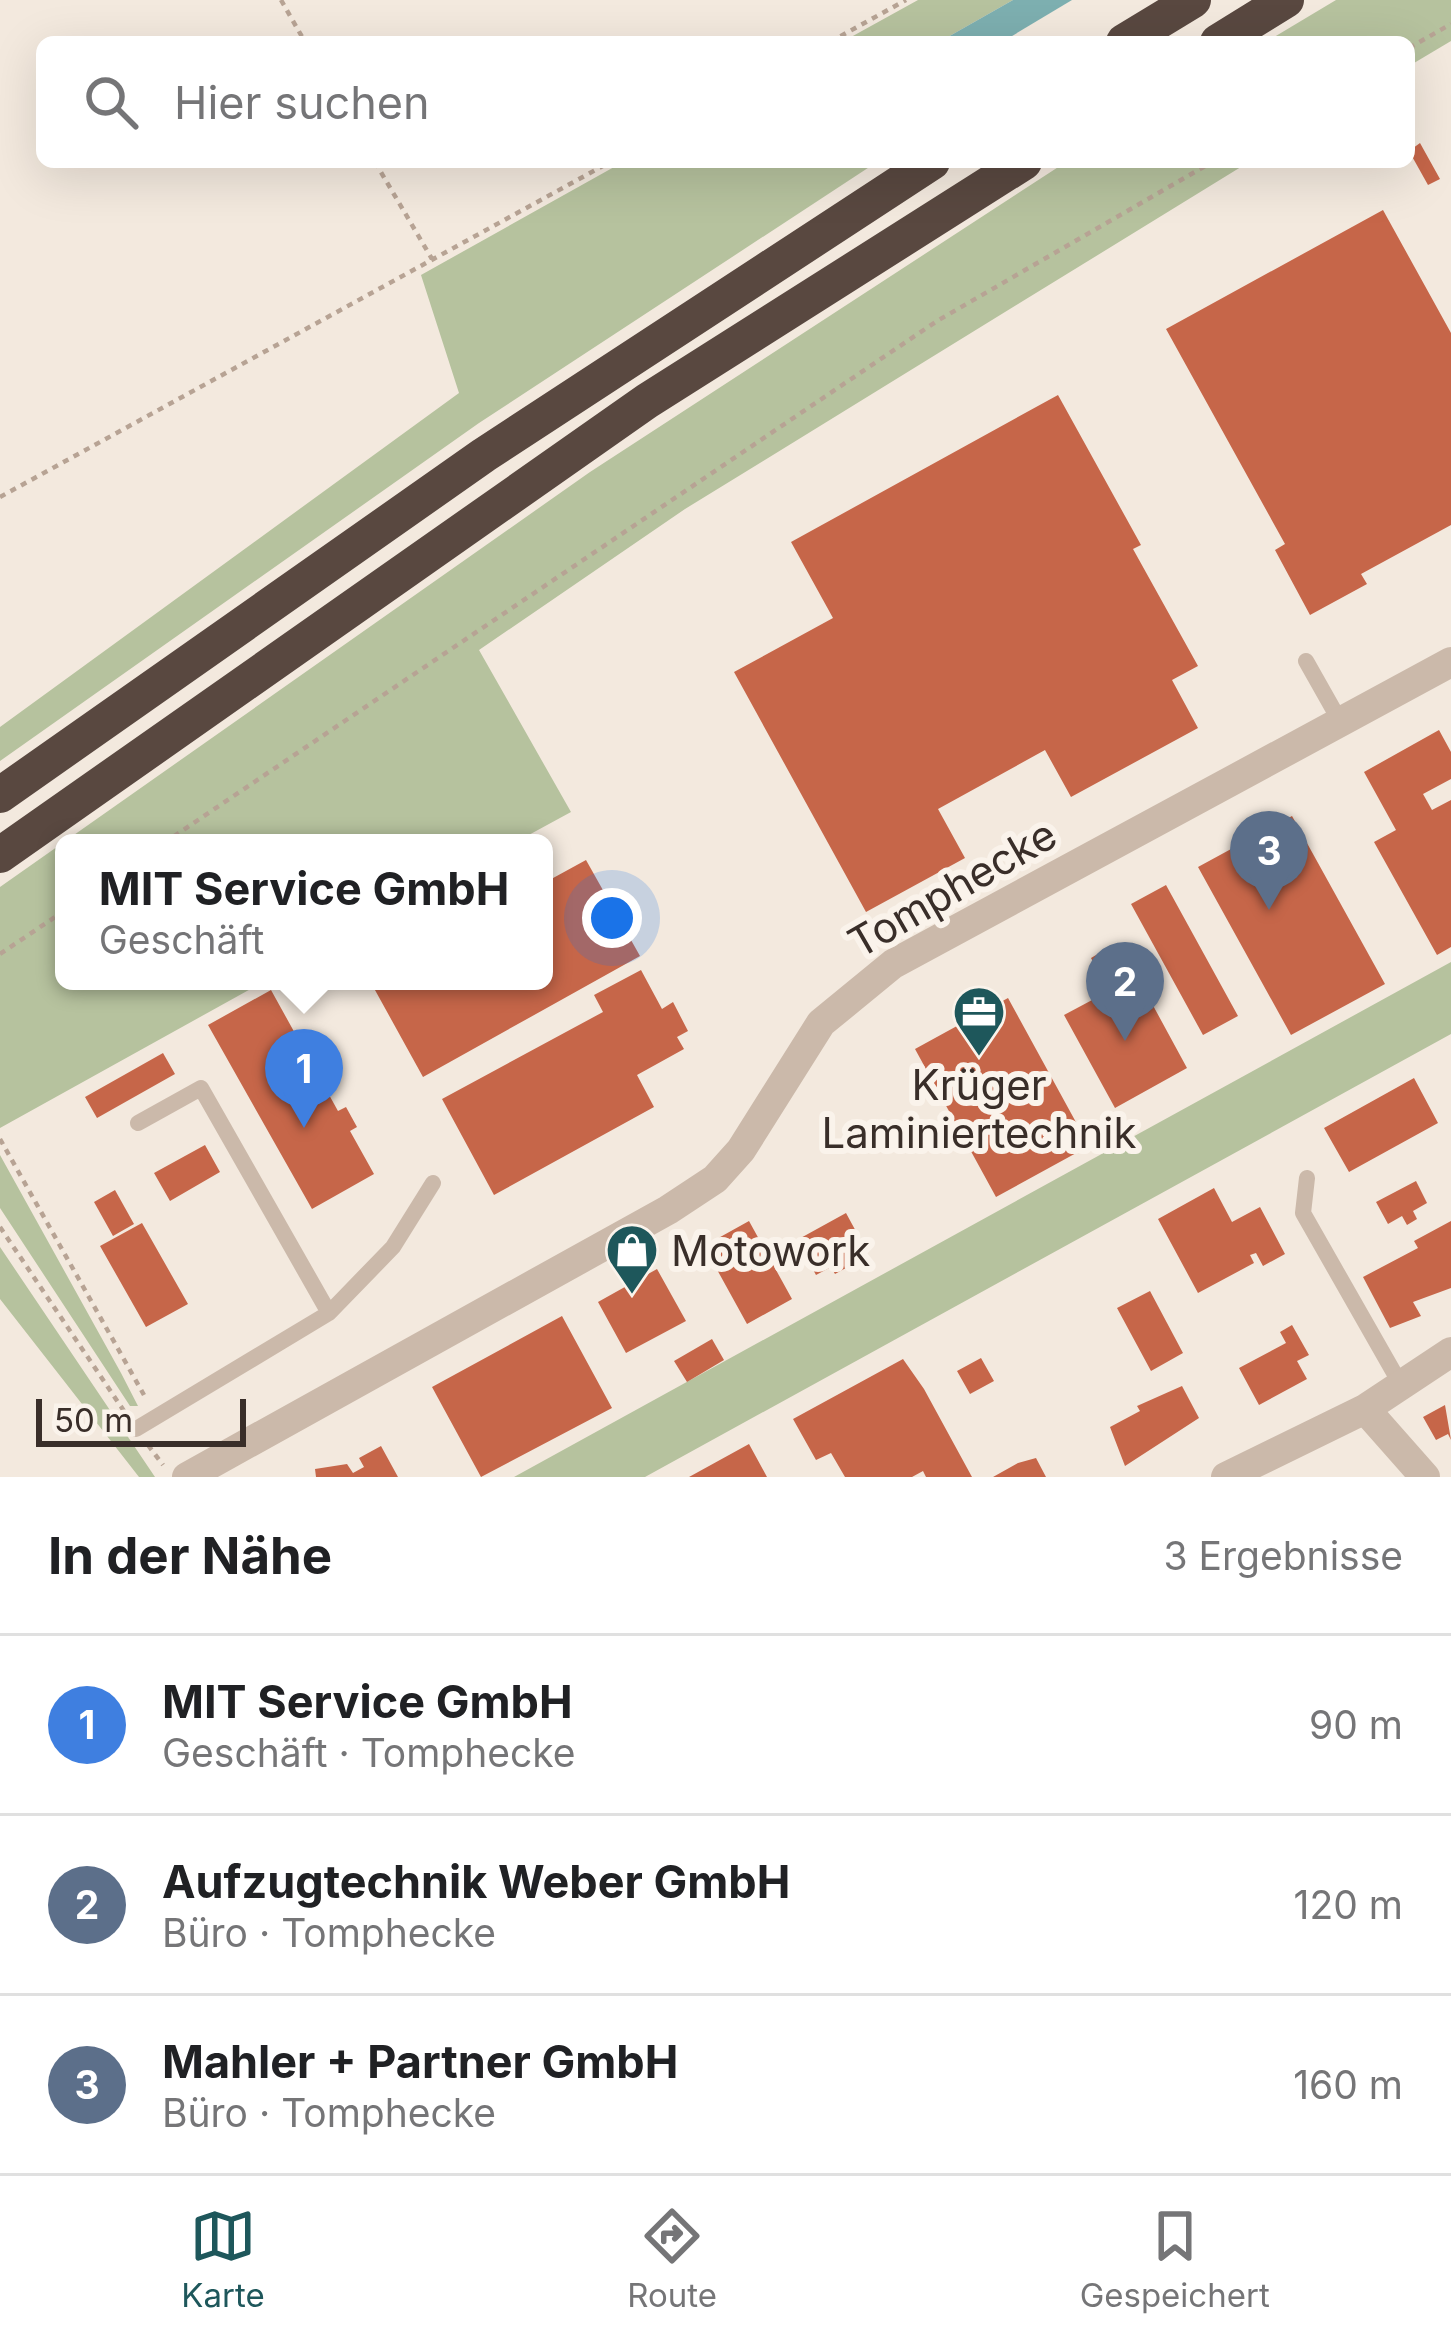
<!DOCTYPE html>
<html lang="de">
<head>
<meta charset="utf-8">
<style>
  body { margin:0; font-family:Inter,sans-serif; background:#f2f2f2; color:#202124 }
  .scale { position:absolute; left:36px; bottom:30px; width:210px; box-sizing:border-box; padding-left:12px; border:6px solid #392e29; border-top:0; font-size:33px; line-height:42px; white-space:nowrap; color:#392e29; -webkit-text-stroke:9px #faf3eb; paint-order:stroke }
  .you { position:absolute; left:612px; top:918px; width:42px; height:42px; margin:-30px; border:9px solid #fff; border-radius:50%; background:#1a73e8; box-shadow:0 0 0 18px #1a73e833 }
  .badge { display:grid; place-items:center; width:78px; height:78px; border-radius:50%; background:#1e575b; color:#fff; font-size:39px; font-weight:700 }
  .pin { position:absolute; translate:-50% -99px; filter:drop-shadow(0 3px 6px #0008) }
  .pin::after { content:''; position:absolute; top:63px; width:42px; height:36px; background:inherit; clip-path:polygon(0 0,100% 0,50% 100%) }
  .popup { position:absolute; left:55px; top:834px; width:498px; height:156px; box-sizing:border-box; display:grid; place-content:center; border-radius:18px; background:#fff; filter:drop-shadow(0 3px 9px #0005); font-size:39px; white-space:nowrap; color:#757577 }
  .popup b { font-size:45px; color:#202124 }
  .popup::after { content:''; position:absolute; left:50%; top:100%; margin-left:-24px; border:24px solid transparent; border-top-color:#fff }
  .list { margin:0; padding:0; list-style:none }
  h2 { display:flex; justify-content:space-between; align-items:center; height:156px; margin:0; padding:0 48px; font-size:51px }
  h2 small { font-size:39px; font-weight:400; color:#757577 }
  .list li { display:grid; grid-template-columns:78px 1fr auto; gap:36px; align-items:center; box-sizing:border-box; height:180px; padding:0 48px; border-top:3px solid #e0e0e0 }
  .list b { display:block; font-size:45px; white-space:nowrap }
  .list p { margin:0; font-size:39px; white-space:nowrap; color:#757577 }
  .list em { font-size:39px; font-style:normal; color:#757577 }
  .icon { flex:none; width:66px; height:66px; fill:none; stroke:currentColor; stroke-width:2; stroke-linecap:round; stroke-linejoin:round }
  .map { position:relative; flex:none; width:1451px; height:1477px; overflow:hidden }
  .search { position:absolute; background:#fff; box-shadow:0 12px 48px #0002; left:36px; right:36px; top:36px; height:132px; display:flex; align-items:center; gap:30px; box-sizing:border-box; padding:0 42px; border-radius:18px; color:#757577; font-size:45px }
  .sheet { height:696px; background:#fff }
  nav { display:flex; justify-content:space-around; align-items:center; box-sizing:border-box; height:168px; border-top:3px solid #e0e0e0; background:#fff; font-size:33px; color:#757577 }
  nav a { display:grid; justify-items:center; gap:6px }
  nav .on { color:#1e575b }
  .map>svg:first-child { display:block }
  .green { fill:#b6c29e }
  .water { fill:#7dafb0 }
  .building { fill:#c66649 }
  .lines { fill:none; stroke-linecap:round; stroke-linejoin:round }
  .path { stroke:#b7a394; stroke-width:4.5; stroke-dasharray:6 6; stroke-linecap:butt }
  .service { stroke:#cbb9aa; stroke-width:16 }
  .minor { stroke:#cbb9aa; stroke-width:30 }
  .motorway { stroke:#594840; stroke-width:36 }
  .labels { text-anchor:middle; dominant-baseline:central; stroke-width:12; stroke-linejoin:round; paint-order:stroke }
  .street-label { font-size:42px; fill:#392e29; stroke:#faf3eb }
  .poi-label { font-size:42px; fill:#392e29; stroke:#faf3eb }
</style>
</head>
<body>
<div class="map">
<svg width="1451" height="1477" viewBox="0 0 1451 1477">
  <rect width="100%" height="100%" fill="#f3e9de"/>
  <path class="green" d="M918,0H1013L939,42H842Z
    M1336,0H1451V41L1409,66V42H1266Z
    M623,162H877L479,423L0,761V727L459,393L421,275Z
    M1066,162H1249L685,509L479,650L571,812L514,843H64V981H265L0,1128V887L590,472Z
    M1451,962V1034L645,1477H514Z
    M0,1155L121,1373L138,1406H130L0,1208Z
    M0,1247L155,1477H139L0,1299Z"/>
  <path class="water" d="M1013,0H1072L1002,42H939Z"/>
  <path class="building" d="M1420,143L1440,179L1428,185L1409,151Z
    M1383,210L1451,333V525L1361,574L1367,584L1310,615L1275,550L1285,544L1166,329Z
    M1058,395L1141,545L1133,549L1198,666L1172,680L1198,728L1071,797L1045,750L938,809L965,858L866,912L734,672L833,618L791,542Z
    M1439,730L1451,752V779L1423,794L1432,810L1451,800V947L1437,955L1374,842L1396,830L1364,772Z
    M1292,816L1385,984L1291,1035L1198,867Z
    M586,860L640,956L423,1077L370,981H544V883Z
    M1166,885L1238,1016L1203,1035L1131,904Z
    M1113,945L1131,979L1137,976L1187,1068L1115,1108L1064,1015L1109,991L1091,958Z
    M641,970L662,1009L673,1002L688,1031L677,1037L684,1049L637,1075L654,1107L494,1195L442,1099L603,1012L594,995Z
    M271,990L338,1111L346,1107L357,1127L350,1131L374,1174L312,1209L208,1025Z
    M1008,998L1089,1146L996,1197L915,1049Z
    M163,1053L175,1074L97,1118L85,1097Z
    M1414,1078L1438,1123L1349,1172L1324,1128Z
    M205,1145L220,1172L170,1201L154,1173Z
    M1416,1181L1427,1203L1413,1211L1417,1219L1407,1225L1402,1216L1388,1224L1376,1202Z
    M1214,1188L1232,1222L1260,1207L1285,1254L1263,1266L1256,1253L1250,1255L1254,1263L1198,1293L1158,1219Z
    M115,1190L134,1224L113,1236L94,1202Z
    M846,1213L865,1248L851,1256L855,1263L835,1274L831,1267L816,1275L797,1240Z
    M749,1221L792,1299L747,1324L704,1246Z
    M1451,1221V1288L1413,1302L1421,1316L1390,1328L1363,1277L1418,1248L1414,1241Z
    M142,1223L188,1304L146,1327L100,1246Z
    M657,1269L686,1321L626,1353L598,1302Z
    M1150,1291L1183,1353L1151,1371L1117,1308Z
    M562,1316L612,1408L481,1477L432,1387Z
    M1292,1325L1309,1355L1297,1361L1307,1379L1259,1405L1239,1368L1286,1343L1280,1332Z
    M712,1339L724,1360L687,1382L674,1361Z
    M981,1358L994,1381L970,1394L957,1371Z
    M903,1359L924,1389L972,1477H926L923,1471L912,1477H845L831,1453L816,1460L793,1419Z
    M1182,1386L1199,1418L1125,1466L1110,1427L1140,1411L1137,1406Z
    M1445,1405L1451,1440L1448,1434L1436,1440L1423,1417Z
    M749,1444L767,1477H689Z
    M381,1446L398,1477H316L315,1469L347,1464L353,1473L364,1467L359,1458Z
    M1036,1458L1046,1477H993L1018,1463Z"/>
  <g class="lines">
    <path class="path" d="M281,0L305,42
      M830,42L906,0
      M1409,48L1451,24
      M375,162L432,259
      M0,497L610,162
      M164,843L937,321L1212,162
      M0,954L64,911
      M0,1139L144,1395
      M0,1227L124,1411
      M148,1445L163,1465"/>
    <path class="service" d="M1306,661L1341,723
      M138,1123L201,1088L329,1313
      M1307,1178L1303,1213L1401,1385
      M136,1429L329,1313L393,1247L433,1183"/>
    <path class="minor" d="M1365,1409L1425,1477
      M187,1477L668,1210L715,1179L741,1150L821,1023L893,964L1451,662
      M1226,1477L1365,1409L1451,1352"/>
    <path class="motorway" d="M1124,42L1193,0
      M1218,42L1286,0
      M0,795L484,455L932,162
      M0,855L647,401L1024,162"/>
  </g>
  <defs>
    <g id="office-pin" transform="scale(2.7)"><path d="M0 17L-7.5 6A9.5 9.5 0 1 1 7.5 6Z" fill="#1e575b" stroke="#faf3eb"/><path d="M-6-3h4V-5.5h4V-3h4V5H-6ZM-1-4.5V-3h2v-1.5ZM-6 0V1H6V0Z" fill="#fff"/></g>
    <g id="shop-pin" transform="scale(2.7)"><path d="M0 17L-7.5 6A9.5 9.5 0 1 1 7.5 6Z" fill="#1e575b" stroke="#faf3eb"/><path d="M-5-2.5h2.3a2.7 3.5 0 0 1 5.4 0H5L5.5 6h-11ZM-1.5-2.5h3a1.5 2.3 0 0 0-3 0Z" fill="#fff"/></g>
  </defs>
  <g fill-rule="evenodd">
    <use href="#office-pin" x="979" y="1012"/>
    <use href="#shop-pin" x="632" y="1250"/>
  </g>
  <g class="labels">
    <g class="street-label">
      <text transform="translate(952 888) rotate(-30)">Tomphecke</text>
    </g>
    <g class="poi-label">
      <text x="979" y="1084">Krüger<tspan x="979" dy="48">Laminiertechnik</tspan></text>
      <text x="671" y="1250" text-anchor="start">Motowork</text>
    </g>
  </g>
</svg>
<div class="scale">50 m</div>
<div class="you"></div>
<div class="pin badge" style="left:304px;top:1128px;background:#3f7fe0">1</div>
<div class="popup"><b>MIT Service GmbH</b>Geschäft</div>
<div class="pin badge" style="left:1125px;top:1041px;background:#5c6f8a">2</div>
<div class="pin badge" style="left:1269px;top:910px;background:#5c6f8a">3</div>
<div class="search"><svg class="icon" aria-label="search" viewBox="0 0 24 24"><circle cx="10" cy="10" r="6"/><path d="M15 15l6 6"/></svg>Hier suchen</div>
</div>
<section class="sheet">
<h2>In der Nähe<small>3 Ergebnisse</small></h2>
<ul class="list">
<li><span class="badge" style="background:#3f7fe0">1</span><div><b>MIT Service GmbH</b><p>Geschäft · Tomphecke</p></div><em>90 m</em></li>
<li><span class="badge" style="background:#5c6f8a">2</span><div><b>Aufzugtechnik Weber GmbH</b><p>Büro · Tomphecke</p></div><em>120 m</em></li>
<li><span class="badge" style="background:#5c6f8a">3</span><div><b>Mahler + Partner GmbH</b><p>Büro · Tomphecke</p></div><em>160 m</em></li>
</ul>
</section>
<nav>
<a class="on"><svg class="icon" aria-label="map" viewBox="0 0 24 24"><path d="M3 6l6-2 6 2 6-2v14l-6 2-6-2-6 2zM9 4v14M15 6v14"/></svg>Karte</a>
<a><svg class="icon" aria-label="directions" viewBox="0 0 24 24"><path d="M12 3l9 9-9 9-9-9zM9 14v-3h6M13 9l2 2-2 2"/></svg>Route</a>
<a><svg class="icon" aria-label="saved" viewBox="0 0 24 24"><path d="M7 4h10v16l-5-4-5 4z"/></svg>Gespeichert</a>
</nav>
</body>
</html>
